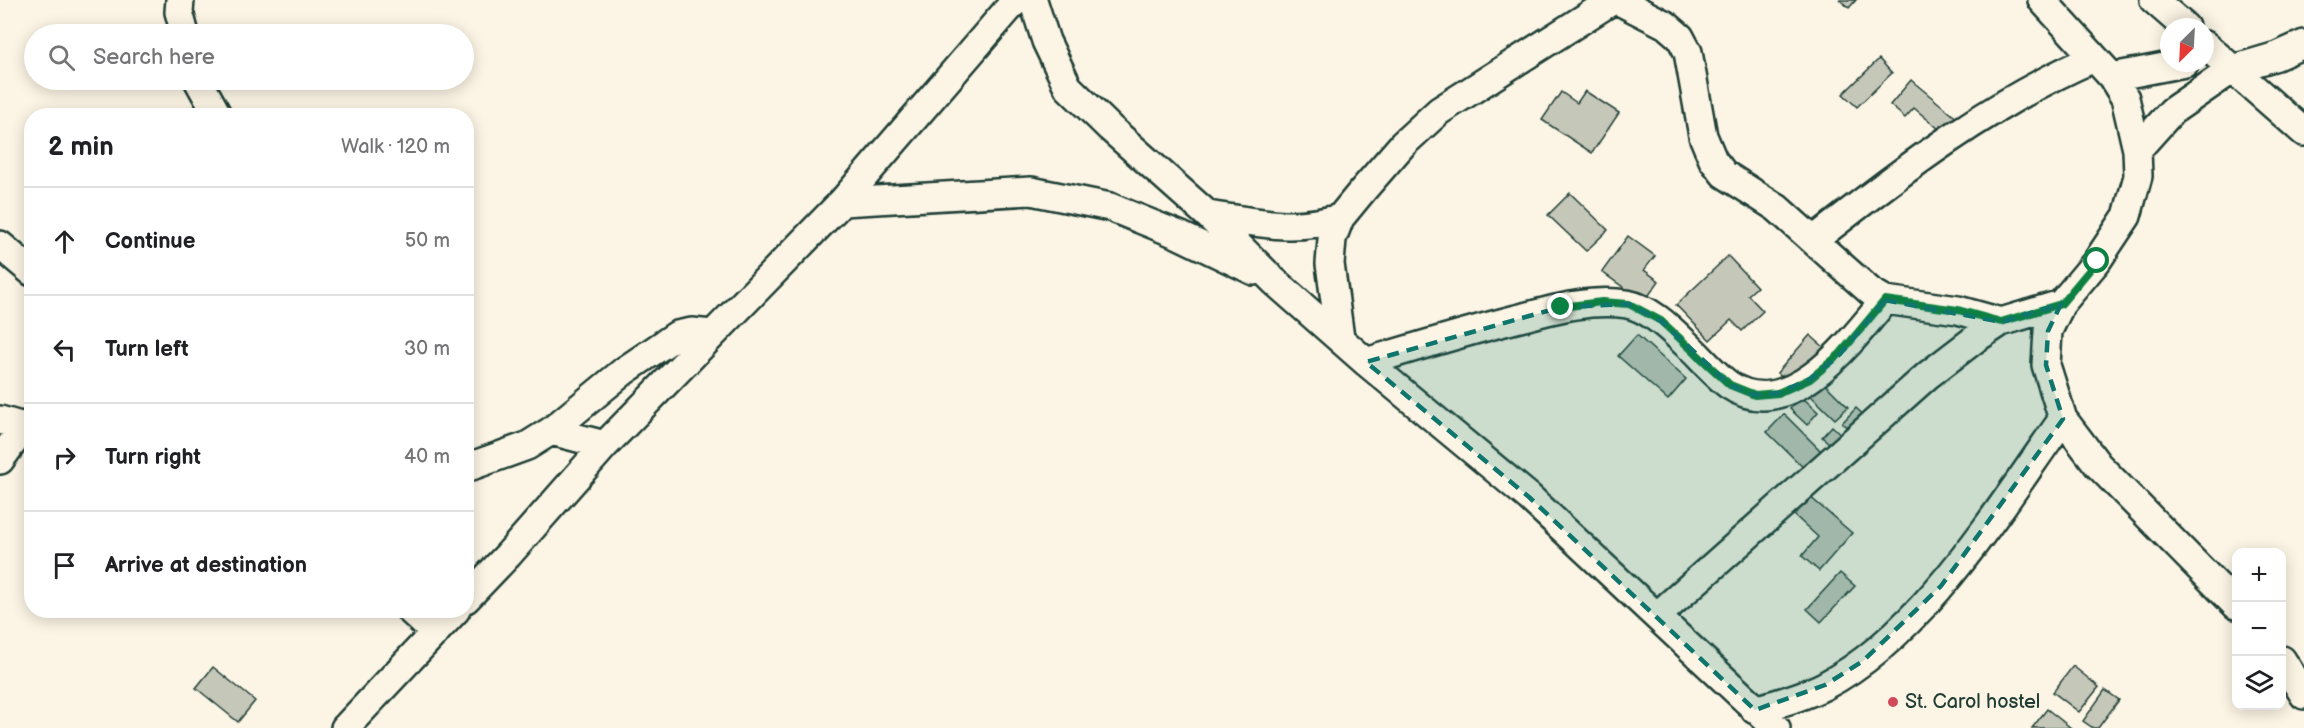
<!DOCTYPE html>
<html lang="en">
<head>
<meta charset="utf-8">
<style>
  body { margin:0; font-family:"Balsamiq Sans",sans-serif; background:#f6f6f6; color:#202124 }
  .controls { position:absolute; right:18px; bottom:18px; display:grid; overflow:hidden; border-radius:12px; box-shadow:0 3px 15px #0003 }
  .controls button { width:54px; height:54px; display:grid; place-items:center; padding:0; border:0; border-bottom:2px solid #e0e0e0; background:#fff; color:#202124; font:30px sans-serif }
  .compass { position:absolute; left:2160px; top:18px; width:54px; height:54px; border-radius:50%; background:#fff; box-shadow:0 3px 15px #0003; rotate:204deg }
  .stop { position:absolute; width:18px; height:18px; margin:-14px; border:4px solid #0b8043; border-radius:50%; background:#fff }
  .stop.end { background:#0b8043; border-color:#fff; box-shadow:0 2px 6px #0008 }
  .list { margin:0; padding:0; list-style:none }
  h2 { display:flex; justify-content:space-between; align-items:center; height:78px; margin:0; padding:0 24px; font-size:26px }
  h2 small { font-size:20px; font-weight:400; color:#757577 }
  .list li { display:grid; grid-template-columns:39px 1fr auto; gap:18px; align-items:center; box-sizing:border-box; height:108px; padding:0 24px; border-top:2px solid #e0e0e0 }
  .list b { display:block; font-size:22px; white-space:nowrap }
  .list em { font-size:20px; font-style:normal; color:#757577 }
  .icon { flex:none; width:33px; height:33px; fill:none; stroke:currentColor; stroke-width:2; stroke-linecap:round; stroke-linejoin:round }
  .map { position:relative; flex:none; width:2304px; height:728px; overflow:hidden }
  .search { position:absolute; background:#fff; box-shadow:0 3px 15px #0003; left:24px; top:24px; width:450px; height:66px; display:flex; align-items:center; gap:15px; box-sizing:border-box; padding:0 21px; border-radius:33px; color:#757577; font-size:22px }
  .panel { position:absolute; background:#fff; box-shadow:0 3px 15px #0003; left:24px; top:108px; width:450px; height:510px; border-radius:24px }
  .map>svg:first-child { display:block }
  .building { fill:#c5c7b9; stroke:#1f3d34; stroke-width:1.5 }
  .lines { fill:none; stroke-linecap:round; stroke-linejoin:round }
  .street-casing { stroke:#1f3d34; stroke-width:32 }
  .street { stroke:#fcf5e5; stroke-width:27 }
  .route { stroke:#0b8043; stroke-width:8 }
  .marked { fill:#0f766e; fill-opacity:0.2; stroke:#0f766e; stroke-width:4.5; stroke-dasharray:12 8; stroke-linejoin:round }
  .poi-dot { fill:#d1495b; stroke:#fcf5e5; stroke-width:2 }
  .labels { text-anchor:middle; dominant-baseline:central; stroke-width:4.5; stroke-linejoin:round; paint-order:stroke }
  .poi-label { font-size:20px; fill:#1f3d34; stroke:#fcf5e5; text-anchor:start }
</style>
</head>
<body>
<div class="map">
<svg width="2304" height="728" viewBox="0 0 2304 728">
  <rect width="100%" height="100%" fill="#fcf5e5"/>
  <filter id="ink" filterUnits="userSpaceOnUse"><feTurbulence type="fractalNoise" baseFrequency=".0167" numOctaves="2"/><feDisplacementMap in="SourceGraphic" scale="12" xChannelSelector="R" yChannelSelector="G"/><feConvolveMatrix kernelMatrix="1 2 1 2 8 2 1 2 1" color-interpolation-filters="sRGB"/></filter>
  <g filter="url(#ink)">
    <path class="building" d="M1840,0H1856L1849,8Z
      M1879,59L1892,73L1857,107L1843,94Z
      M1911,80L1959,120L1946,135L1914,108L1905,118L1890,105Z
      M1585,91L1619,113L1592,153L1542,120L1561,92L1577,103Z
      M1570,193L1608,230L1586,251L1548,215Z
      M1628,236L1655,256L1644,270L1659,281L1644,302L1602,272Z
      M1728,256L1757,287L1748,295L1763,311L1742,331L1731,320L1710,340L1676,305Z
      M1637,335L1686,379L1668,400L1618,356Z
      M1810,335L1825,348L1792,386L1777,373Z
      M1822,381L1848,407L1835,419L1809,394Z
      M1801,396L1818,412L1807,425L1790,409Z
      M1856,408L1867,418L1853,433L1842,423Z
      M1784,414L1828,458L1811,475L1767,432Z
      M1832,426L1846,439L1836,449L1822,437Z
      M1809,496L1852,533L1819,571L1802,556L1818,537L1793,514Z
      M1840,573L1855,586L1821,622L1807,609Z
      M2073,666L2099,687L2079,712L2053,692Z
      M213,667L255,701L238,722L196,688Z
      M2105,690L2119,700L2098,728H2093L2083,721Z
      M2047,709L2071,728H2032Z"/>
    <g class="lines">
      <g class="street-casing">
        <path id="street" d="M180,0L179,12L185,34
          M1033,0L1046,41L1068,87L1110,128L1208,215L1274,281L1366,362L1529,497L1776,728
          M1617,0L1666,25L1680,37L1688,52L1703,136L1713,160L1724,174L1777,208L1845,269L1871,292L1885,300L1958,310L2001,322
          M2042,0L2112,77L2125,98L2137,150L2138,176L2127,216L2097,261L2061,304L2048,331L2046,365L2063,419L2098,465L2236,605
          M2154,0L2185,27
          M2205,45L2304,132
          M2112,77L2185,63
          M198,80L218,116
          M2137,150L2172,111L2233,69L2277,56L2304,44
          M842,202L1031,191L1110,207L1179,235L1254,271
          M1208,215C1258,222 1290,232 1340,218
          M1814,240C1901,171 1992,102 2094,58
          M0,245L32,272
          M1340,338L1330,264L1332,239L1340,218L1363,190L1403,144L1439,111L1613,0
          M1366,362C1419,346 1471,330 1524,317C1557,308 1592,299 1627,304C1648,308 1668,326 1683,341C1698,354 1714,374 1729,385C1789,426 1853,339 1885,300
          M0,420L24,427
          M551,431L605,445
          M0,460L24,427L32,422
          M466,468L527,446L551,431L624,371L677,335L692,332L712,334
          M466,599L508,555L605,445L842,202L1016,0
          M410,610L435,633
          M1657,616L1928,375L1975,339L2001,322L2061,304
          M2282,660L2304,695
          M1755,710C1779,703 1802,697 1824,686C1924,634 1999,508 2063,419
          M345,728L456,610"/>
      </g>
      <use href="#street" class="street"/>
    </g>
  </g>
  <g class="lines" filter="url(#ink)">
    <path class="route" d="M1561,307L1602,302L1629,304L1661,321L1730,385L1755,395L1778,393L1810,379L1840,354L1885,300L1958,310L2001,322L2061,304L2097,261"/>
  </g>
  <path class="marked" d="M1885,300L2001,322L2061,304L2048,331L2046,365L2063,419L1941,586L1863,661L1825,685L1755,710L1529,497L1366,362L1561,307L1629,304L1661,321L1730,385L1755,395L1778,393L1810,379L1840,354Z"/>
  <circle class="poi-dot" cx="1893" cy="702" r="6"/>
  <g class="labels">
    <g class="poi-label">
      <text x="1905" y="702">St. Carol hostel</text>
    </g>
  </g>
</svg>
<div class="controls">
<button>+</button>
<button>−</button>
<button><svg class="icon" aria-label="layers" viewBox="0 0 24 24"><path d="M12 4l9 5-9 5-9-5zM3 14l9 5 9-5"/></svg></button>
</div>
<svg class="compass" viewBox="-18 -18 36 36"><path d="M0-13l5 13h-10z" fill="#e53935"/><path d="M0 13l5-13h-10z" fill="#757577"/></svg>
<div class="stop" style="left:2097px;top:261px"></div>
<div class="stop end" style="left:1561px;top:307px"></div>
<div class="search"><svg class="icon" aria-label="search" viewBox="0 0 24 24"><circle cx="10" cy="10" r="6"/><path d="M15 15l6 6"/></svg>Search here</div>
<section class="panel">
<h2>2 min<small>Walk · 120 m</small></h2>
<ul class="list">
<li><svg class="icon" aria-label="ahead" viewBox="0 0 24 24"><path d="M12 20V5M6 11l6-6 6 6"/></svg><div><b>Continue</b></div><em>50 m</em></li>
<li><svg class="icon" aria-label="left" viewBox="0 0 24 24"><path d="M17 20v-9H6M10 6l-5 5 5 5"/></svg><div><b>Turn left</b></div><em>30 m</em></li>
<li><svg class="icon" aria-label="right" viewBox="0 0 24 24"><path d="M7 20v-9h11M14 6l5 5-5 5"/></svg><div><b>Turn right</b></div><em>40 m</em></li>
<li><svg class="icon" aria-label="arrive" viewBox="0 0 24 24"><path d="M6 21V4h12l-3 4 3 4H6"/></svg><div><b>Arrive at destination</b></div></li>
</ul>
</section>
</div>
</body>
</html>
